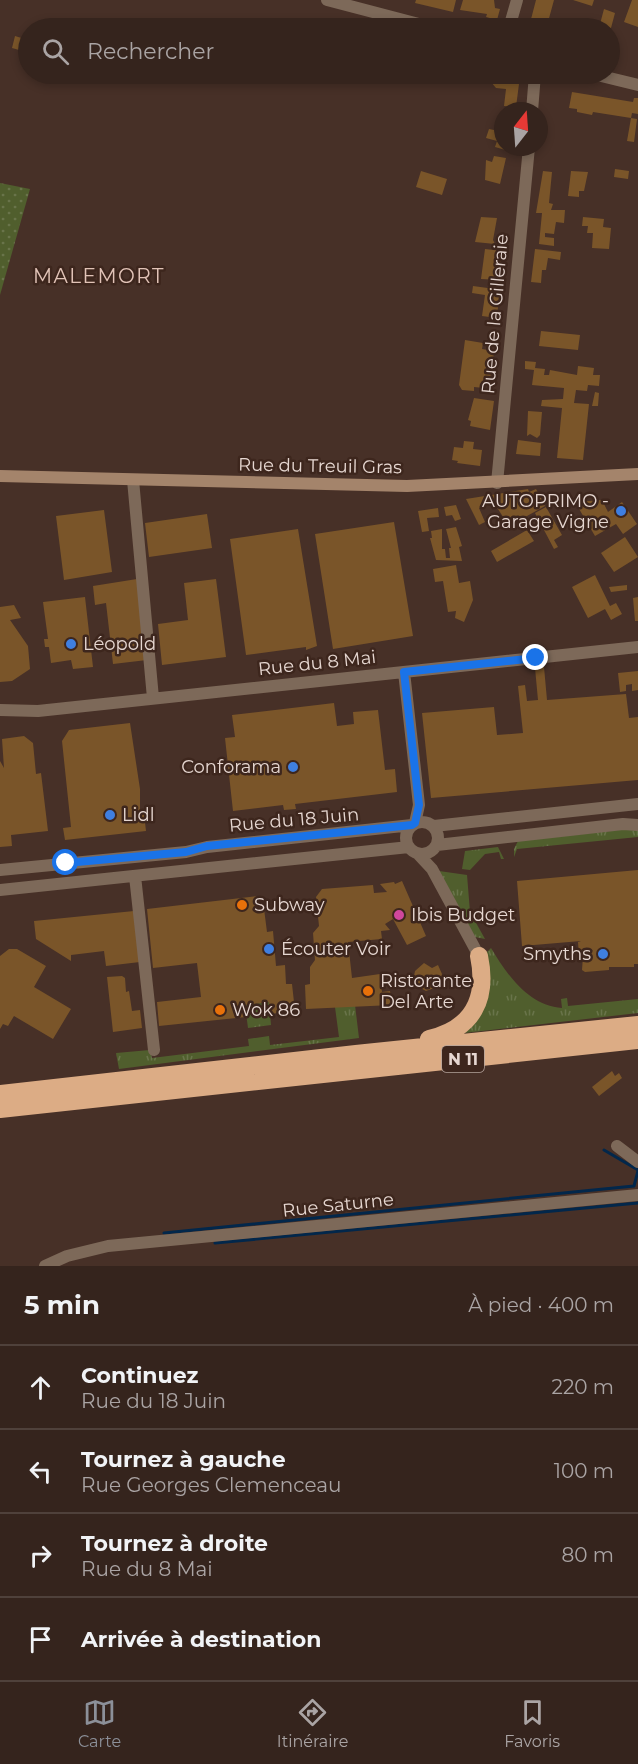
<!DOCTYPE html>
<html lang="fr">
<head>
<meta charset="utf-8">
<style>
  body { margin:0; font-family:Montserrat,sans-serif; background:#40302a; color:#f1f3f6 }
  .compass { position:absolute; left:494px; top:102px; width:54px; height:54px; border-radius:50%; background:#35241d; box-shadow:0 3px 9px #0003; rotate:17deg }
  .stop { position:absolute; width:18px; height:18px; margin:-14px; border:4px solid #1a73e8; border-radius:50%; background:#fff }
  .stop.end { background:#1a73e8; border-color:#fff; box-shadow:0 2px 6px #0008 }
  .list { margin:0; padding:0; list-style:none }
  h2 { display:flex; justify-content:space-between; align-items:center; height:78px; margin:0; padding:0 24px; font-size:26px }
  h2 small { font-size:20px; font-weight:400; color:#aaa4a4 }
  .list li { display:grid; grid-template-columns:39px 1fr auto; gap:18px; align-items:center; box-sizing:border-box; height:84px; padding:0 24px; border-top:2px solid #4f413b }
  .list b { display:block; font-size:22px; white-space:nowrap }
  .list p { margin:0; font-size:20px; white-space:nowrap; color:#aaa4a4 }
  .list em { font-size:20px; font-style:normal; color:#aaa4a4 }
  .icon { flex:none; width:33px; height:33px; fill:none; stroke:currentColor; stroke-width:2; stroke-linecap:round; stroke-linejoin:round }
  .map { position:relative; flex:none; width:638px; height:1266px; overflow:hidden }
  .search { position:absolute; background:#35241d; box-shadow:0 3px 9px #0003; left:18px; right:18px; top:18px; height:66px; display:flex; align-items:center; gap:15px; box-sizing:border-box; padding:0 21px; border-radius:33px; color:#aaa4a4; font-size:22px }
  .sheet { height:414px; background:#35241d }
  nav { display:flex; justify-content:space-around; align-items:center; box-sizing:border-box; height:84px; border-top:2px solid #4f413b; background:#35241d; font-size:16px; color:#aaa4a4 }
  nav a { display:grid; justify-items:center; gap:3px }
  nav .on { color:#8c9099 }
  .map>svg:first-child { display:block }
  .grass { fill:url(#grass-tufts) }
  .park { fill:url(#park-dots) }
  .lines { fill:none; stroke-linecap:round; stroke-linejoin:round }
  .stream { stroke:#02274b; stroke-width:3 }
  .building { fill:#7a5529 }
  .street { stroke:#7d6959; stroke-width:12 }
  .secondary { stroke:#a4846b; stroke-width:12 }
  .highway { stroke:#dcac85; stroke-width:18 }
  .route { stroke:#1a73e8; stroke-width:8 }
  .shop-dot { fill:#3f7fe0; stroke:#3d261d; stroke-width:2 }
  .food-dot { fill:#e8710a; stroke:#3d261d; stroke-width:2 }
  .hotel-dot { fill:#d1479c; stroke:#3d261d; stroke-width:2 }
  .labels { text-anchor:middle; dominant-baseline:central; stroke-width:5; stroke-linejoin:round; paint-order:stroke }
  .shield { fill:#3d261d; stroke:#b3a29b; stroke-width:1.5 }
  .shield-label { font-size:16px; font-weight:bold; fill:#e6d7d1 }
  .street-label { font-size:18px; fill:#e6d7d1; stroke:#3d261d }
  .poi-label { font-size:18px; fill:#e6d7d1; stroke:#3d261d; text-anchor:start }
  .neighbourhood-label { font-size:20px; letter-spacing:1.5px; fill:#e1c3b7; stroke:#3d261d }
</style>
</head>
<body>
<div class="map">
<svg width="638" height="1266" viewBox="0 0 638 1266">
  <defs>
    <pattern id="grass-tufts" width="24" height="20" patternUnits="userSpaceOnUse" patternTransform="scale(1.5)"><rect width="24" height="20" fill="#505e2d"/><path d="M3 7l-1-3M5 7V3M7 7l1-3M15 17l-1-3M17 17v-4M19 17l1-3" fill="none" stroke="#69744a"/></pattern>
    <pattern id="park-dots" width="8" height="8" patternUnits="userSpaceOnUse" patternTransform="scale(1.5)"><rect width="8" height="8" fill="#505e2d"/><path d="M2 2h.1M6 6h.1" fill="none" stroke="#69744a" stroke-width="1.8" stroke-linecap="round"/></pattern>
  </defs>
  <rect width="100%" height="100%" fill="#473027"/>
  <path class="grass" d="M638,828V837L517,849L514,857V849L518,841Z
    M498,847L504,859H501L499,852L485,854L470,870L462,869L465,851Z
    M439,871L467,875L470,912L485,939L475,937Z
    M491,948C507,975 529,1006 562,1008L561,999L567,998L568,1006L638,999V1013L456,1034L470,1023L486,953Z
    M269,1002L271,1025L248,1028L245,1005Z
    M355,1005L359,1038L119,1069L116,1053L150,1050L152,1058L249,1046L248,1039L269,1036L270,1045L339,1037L335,1007Z"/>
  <path class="park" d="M0,183L30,189L0,295Z"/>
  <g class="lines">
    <path class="stream" d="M604,1150L638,1170
      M164,1233L634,1186L638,1171
      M215,1243L638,1203"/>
  </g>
  <path class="building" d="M416,0H456L453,12L415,3Z
    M463,0H494L495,8L500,9L497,20L486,17L487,14L460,10Z
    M536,0H554L548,22L554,23L553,28H536L537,25L530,23Z
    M573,0H594L592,6Z
    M632,0H638V27L624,22Z
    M604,9L615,13L611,28L589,26L591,21L600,24Z
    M15,36L28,40V59L24,57L26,52L12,48Z
    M489,74H511L513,83L519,84L516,107L504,106L506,89L496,88L486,76Z
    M572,92L633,102L634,98H638V114L632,113L631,118L593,112L592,115L577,112V109L569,108Z
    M631,118L637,119L634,142L627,141Z
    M496,126L503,128V147H510L509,151L495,147L497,141L486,138L489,129L494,130Z
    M494,156L506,158L500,184L485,180L486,160L492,162Z
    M615,169L629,171L628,179L614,177Z
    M421,171L447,179L442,195L416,187Z
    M543,171L552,172L549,203L553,204L551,210H565L564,223L556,222L554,234L545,233V237L554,238V246L539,244L542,213H536Z
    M571,171L588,172L584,191H579V197L568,196Z
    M481,217L497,218L493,240L495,244L475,242Z
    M583,217L604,219L603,227L611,228L609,249L592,248L593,233H587L588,226H582Z
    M485,249L502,251L499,280L481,279Z
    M535,249L561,252L560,260L548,258L546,270H542L541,283L531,282Z
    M473,286L495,289L494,296H499L497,318L482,316L485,295L472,293Z
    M541,331L580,335L578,350L539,346Z
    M465,340L483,343L482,349L494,351L493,360H488L493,362L492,366H487L486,370L491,371L490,382L485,381L484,388L474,387V391L462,390L459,385Z
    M525,361L536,362L535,368L545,369L544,375H549L550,370L577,375L578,366L594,368L593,375H600L599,386L588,385L587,391L576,390L574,403L589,404L583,460L557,458L562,408L541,406L542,400L563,399L564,388L532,385L534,370L525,369Z
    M595,392L599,393L598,406H592Z
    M474,398L494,401L490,430L470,426L471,421L468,420Z
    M528,411L542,412L540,435L537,438L530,434L527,436Z
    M518,440L541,443L540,456L516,454Z
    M464,441L474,442L473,449L482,450L480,466L457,463L458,461L452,460L454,447L463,448Z
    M528,489L529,492L536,489L545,506L509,526L496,506L493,507L492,504L479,508L485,522L479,525L466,499Z
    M602,500L608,512L622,502L637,524L623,534L616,524L595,536L575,502Z
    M456,505L461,519L455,521L452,515L446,516L444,507Z
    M546,507L562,535L554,540L558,547L554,549L535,513Z
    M438,508L439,517L427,518L429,531L422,532L418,511Z
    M104,510L112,572L64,580L56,516Z
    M207,514L212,548L149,557L145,523Z
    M394,522L413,636L333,649L315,534Z
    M456,527L462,546L459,547L462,561L436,560L430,538H432L431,531L442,529V549H445L446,558H450L449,548H451L446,529Z
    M298,529L317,646L306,650V647L246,655L230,539Z
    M527,530L534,541L497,562L491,551Z
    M625,537L638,557L614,572L601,553Z
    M456,565L459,583L470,581L473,600L464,622L455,618L456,611L448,612L443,581L435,582L433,569Z
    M595,575L610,606L616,603L622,614L611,620L605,609L588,618L572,587Z
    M137,579L147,660L113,664L106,603L95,605L93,586Z
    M216,579L226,657L162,665L158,624L188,620L184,583Z
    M627,585V590L611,592L609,587Z
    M85,597L93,667L73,669L71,660L51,663L49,647H45L44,639H48L43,602Z
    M638,597V621H635L633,598Z
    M14,605L21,618L10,620L28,646L30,669L12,681L0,682V607Z
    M544,667L547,700L626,694L629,718L638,717V780L431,798L422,713L494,707L497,735L523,733L518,686L525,685L527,701L538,700L535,668Z
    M638,671V690L632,691V684L626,685V691L620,692L618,673Z
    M334,703L337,726L354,724L353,712L378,710L385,770L395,769L397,792L295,804L296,809L284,810L283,805L233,811L225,738L235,737L232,715Z
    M130,723L140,789V814H144L146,831L65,840L63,828L71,827L62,741L69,730Z
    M24,736L33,743L36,774L41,773L48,831L11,835L12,846L0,847V761L4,768L2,739Z
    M638,870V964H634V967H609V970L585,972L582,970L583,956L579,957L578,942L581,941L522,946L517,881Z
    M402,881L426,936L407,945L393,919L385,924L390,930L381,931L382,939L348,942L352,978L380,974L382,992L390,991L392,1005L306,1009L305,985L310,984V967L315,960L313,933L319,926L316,897L322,889L373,885L374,893L387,892L380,884L394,882L395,884Z
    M259,896L263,901L267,932L273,931L276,966L285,965L286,984H292L295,1011L270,1014L269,1002L245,1005L246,1017L159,1026L157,1002L201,997L197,963L153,968L147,909Z
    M134,911L140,962L106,966L104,951L71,955V961L36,939L34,921Z
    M9,949H17L46,966L34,987L71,1009L53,1039L14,1016L8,1026L3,1024L0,1029V956Z
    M424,963L432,968L438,965L442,974L440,983L443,986L440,989L437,987L426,991L415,985L418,980L414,976L415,971Z
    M122,976L125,978L126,992L129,991L132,1011L140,1010L142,1028L113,1032L107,977Z
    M612,1071L615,1076L619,1073L622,1078L599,1096L592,1087Z"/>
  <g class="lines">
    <path class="street" d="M327,0L434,28
      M509,28L517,0
      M593,74L638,85
      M532,111L535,74
      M133,480L153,698
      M497,483L529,147
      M404,672L419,805L415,823
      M0,710L38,711L638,647
      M406 838a16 16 0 1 1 32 0a16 16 0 1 1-32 0Z
      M434,826L638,804
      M437,845L623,824L638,825
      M418,854L432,869L479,956
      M0,870L186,852L207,847L412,825
      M135,876L154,1050
      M0,890L409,847
      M617,1146L638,1162
      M45,1266L67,1256L108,1246L638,1195"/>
    <path class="secondary" d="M0,476L407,486L638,474"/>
    <path class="highway" d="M429,1039C473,1029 488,999 479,956
      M0,1094L356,1054L638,1025
      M0,1109L638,1040"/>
  </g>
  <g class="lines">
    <path class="route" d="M66,863L186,852L207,846L412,825L415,823L419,805L404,672L536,658"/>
  </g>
  <g class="shop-dot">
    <circle cx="621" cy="511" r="6"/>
    <circle cx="71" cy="644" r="6"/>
    <circle cx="293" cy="767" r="6"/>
    <circle cx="110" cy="815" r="6"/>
    <circle cx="269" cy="949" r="6"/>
    <circle cx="603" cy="954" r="6"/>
  </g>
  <g class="food-dot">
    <circle cx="242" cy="905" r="6"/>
    <circle cx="368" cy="991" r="6"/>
    <circle cx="220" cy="1010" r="6"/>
  </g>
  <circle class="hotel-dot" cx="399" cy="915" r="6"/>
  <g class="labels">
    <rect class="shield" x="442" y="1046" width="42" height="26" rx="4.5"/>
    <g class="shield-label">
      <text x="463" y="1059">N 11</text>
    </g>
    <g class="street-label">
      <text transform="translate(495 314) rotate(-85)">Rue de la Gilleraie</text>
      <text transform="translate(320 466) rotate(1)">Rue du Treuil Gras</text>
      <text transform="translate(317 663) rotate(-6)">Rue du 8 Mai</text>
      <text transform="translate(294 820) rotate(-5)">Rue du 18 Juin</text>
      <text transform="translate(338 1205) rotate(-6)">Rue Saturne</text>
    </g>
    <g class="poi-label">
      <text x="609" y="501" text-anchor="end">AUTOPRIMO -<tspan x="609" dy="21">Garage Vigne</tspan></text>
      <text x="83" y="644">Léopold</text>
      <text x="281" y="767" text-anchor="end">Conforama</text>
      <text x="122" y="815">Lidl</text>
      <text x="254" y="905">Subway</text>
      <text x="411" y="915">Ibis Budget</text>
      <text x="281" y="949">Écouter Voir</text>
      <text x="591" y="954" text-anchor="end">Smyths</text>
      <text x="380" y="981">Ristorante<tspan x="380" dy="21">Del Arte</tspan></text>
      <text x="232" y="1010">Wok 86</text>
    </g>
    <g class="neighbourhood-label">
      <text x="99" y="276">MALEMORT</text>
    </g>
  </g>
</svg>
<svg class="compass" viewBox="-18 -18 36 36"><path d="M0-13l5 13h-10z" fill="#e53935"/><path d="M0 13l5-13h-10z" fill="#aaa4a4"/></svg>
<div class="stop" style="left:66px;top:863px"></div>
<div class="stop end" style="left:536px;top:658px"></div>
<div class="search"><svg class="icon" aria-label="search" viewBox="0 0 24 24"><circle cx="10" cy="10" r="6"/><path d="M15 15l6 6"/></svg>Rechercher</div>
</div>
<section class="sheet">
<h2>5 min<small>À pied · 400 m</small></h2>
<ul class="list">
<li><svg class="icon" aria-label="ahead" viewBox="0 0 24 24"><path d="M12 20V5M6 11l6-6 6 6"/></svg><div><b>Continuez</b><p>Rue du 18 Juin</p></div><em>220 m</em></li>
<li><svg class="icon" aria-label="left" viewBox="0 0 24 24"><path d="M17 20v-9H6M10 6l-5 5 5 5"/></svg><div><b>Tournez à gauche</b><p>Rue Georges Clemenceau</p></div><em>100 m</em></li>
<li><svg class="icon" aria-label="right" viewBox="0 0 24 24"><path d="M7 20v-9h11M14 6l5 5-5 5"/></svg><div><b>Tournez à droite</b><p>Rue du 8 Mai</p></div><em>80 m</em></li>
<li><svg class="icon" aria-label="arrive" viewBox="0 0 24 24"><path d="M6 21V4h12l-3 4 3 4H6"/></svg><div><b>Arrivée à destination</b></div></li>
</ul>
</section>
<nav>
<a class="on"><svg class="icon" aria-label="map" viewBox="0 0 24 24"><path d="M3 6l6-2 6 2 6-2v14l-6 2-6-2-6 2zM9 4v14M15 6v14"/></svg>Carte</a>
<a><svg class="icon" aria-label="directions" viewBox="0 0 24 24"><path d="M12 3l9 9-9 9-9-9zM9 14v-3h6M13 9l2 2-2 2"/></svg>Itinéraire</a>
<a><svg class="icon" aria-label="saved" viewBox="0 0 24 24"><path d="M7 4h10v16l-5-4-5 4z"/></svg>Favoris</a>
</nav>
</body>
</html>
